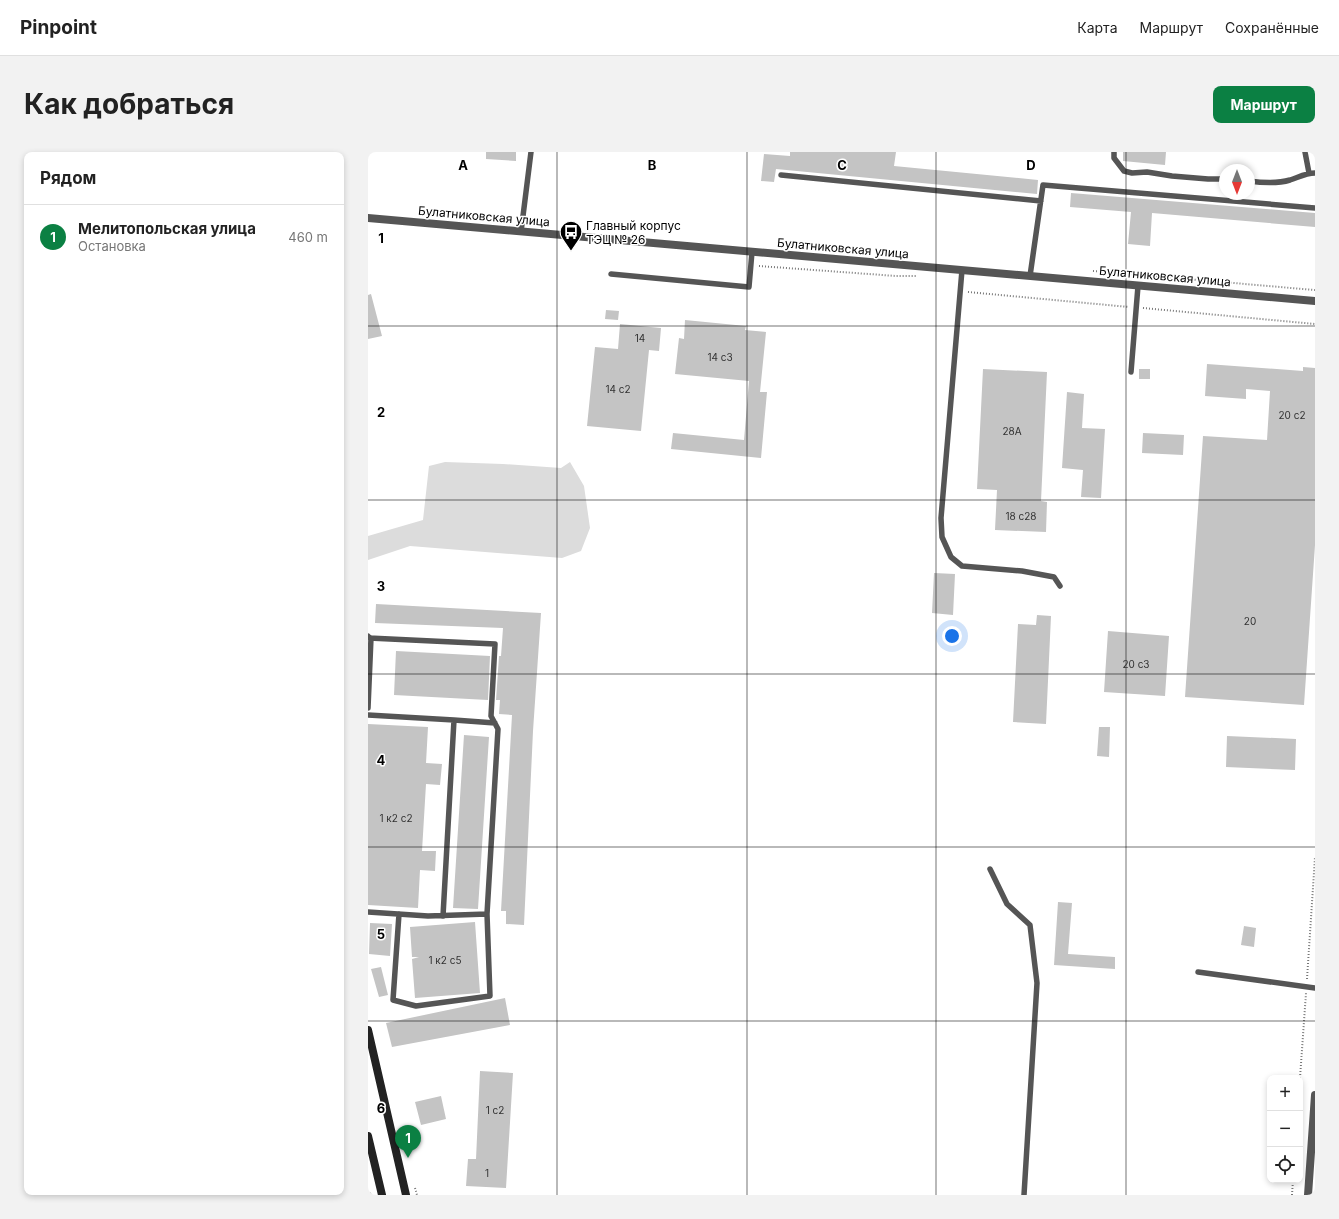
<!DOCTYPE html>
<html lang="ru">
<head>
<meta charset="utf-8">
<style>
  body { margin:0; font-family:Inter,sans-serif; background:#f2f2f2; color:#222 }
  .controls { position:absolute; right:12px; bottom:12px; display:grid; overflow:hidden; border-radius:8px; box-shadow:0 2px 6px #0003 }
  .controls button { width:36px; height:36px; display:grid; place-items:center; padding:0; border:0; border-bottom:1px solid #e0e0e0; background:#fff; color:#222; font:20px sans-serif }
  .compass { position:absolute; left:851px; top:12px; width:36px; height:36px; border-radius:50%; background:#fff; box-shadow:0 2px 6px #0003; rotate:180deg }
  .you { position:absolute; left:584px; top:484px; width:14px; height:14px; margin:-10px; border:3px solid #fff; border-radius:50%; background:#1a73e8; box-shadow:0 0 0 6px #1a73e833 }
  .badge { display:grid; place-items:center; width:26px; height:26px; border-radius:50%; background:#0b8043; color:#fff; font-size:13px; font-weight:700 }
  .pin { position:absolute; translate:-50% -33px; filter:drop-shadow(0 1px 2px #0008) }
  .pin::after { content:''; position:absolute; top:21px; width:14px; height:12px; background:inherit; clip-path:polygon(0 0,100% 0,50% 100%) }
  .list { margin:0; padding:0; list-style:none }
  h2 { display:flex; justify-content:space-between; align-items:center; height:52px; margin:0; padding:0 16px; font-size:17px }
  h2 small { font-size:13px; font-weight:400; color:#767676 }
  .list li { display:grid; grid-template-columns:26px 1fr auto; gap:12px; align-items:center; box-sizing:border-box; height:64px; padding:0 16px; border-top:1px solid #e0e0e0 }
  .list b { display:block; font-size:15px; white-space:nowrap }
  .list p { margin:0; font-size:13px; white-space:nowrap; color:#767676 }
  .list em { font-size:13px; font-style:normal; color:#767676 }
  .icon { flex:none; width:22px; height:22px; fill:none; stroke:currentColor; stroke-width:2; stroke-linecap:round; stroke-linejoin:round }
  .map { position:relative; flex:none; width:947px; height:1043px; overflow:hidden; border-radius:8px }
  header { display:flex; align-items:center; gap:24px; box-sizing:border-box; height:56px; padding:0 20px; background:#fff; border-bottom:1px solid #e0e0e0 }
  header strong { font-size:19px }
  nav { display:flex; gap:22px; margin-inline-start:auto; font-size:14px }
  .intro { display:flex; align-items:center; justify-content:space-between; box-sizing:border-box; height:96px; padding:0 24px }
  h1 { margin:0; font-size:28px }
  .button { padding:10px 18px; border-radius:8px; background:#0b8043; color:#fff; font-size:14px; font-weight:700 }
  main { display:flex; gap:24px; padding:0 24px }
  aside { flex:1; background:#fff; border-radius:8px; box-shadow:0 2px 6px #0003 }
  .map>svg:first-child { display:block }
  .green { fill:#dcdcdc }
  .building { fill:#c4c4c4 }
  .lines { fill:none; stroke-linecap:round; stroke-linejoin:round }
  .path { stroke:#777; stroke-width:2; stroke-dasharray:1 2; stroke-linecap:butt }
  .service { stroke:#555; stroke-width:5.5 }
  .minor { stroke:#555; stroke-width:8 }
  .secondary { stroke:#222; stroke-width:8 }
  .grid { fill:none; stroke:#000; stroke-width:1; stroke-opacity:0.55 }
  .labels { text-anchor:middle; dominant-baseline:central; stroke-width:3; stroke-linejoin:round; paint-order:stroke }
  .number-label { font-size:10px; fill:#313131 }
  .street-label { font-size:12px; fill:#000; stroke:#fff }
  .poi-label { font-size:12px; fill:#000; stroke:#fff; text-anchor:start }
  .grid-label { font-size:13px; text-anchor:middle; font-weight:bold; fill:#000; stroke:#fff; stroke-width:3; stroke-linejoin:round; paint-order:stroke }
</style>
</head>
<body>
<header>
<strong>Pinpoint</strong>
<nav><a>Карта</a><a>Маршрут</a><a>Сохранённые</a></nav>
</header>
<div class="intro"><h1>Как добраться</h1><a class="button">Маршрут</a></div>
<main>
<aside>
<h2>Рядом<small></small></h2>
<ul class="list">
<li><span class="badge">1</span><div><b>Мелитопольская улица</b><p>Остановка</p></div><em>460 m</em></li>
</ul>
</aside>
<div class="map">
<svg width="947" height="1043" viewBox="0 0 947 1043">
  <rect width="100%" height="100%" fill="#fff"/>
  <path class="green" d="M77,310L135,312L193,316L202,310L216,334L222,376L213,399L194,406L42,394L0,408V384L55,368L61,314Z"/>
  <path class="building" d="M118,0H148V9L118,7Z
    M422,0H528L526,14L670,28L669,42L408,17L406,30L393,29L396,2L422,4Z
    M755,0H798L797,13L755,9Z
    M703,41L947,61V75L784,61L782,94L760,92L763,60L702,55Z
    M3,142L14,184L0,187V143Z
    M238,158L251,159L250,168L237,167Z
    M317,168L378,174L377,178L398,180L392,240H399L393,306L303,297L305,281L376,288L381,229L307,222L311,186L316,187Z
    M252,172L293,176L291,199L281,198L273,279L219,274L227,195L250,197Z
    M839,212L935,219V215L947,216V393L936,553L817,545L835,284L899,288L902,239L878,237V247L837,244Z
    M615,217L679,220L673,349L679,350L678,380L627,378L629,338L609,337Z
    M771,217H782V227H771Z
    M699,240L716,242L714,276L737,277L733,346L713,345L715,318L694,316Z
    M775,281L816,283L815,303L774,301Z
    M566,421L587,422L585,463L564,461Z
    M8,452L173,461L165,579L156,773L138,772V759H133L144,563L131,562L132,548H128L131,504H133L135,476L7,471Z
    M669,463L683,464L678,572L645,570L650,472L668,473Z
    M740,479L801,484L797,544L736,540Z
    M28,499L122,504L120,548L26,543Z
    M0,572L60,575L58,611L74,612L72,633L58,632L54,699H68L67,719L52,718L50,756L0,753Z
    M731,575H742L741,605L729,604Z
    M96,583L121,585L110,757L85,756Z
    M859,584L928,587L927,618L858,615Z
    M690,750L704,751L700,802L747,805V817L686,813Z
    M107,770L112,841L47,846L44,807L51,805H44L42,775Z
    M2,771L24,772L22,804L1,802Z
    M876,774L888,776L886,795L873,793Z
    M13,815L20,843L11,845L3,817Z
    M137,846L142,873L24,895L18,871Z
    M112,919L145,921L138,1036L98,1034L100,1007H108Z
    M73,944L78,967L53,973L47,950Z"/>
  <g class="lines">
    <path class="path" d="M391,114L528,124H548
      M725,119L947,138
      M600,140L761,155
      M775,156L947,172
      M939,827L947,705
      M932,926L938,841
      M47,1036L49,1043
      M2,1041L3,1043
      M924,1043L925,1028"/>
    <path class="service" d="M746,0V6L756,19L764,21L779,20L804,24L840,27H857
      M937,0L941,21
      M413,23L673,49
      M881,29C895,31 909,32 922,28C931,25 938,21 947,21
      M153,80L163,0
      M594,118L573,366L574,385L583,405L594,414L654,419L686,425L692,434
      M243,122L381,135L384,100
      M662,124L675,33L947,56
      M763,220L770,134
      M0,484L1,486L127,492L123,564L130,577L119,762L60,764L0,760
      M0,556L3,486
      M0,563L86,568L75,764
      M86,568L127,571
      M622,717L639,752L662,773L669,831L656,1043
      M31,762L25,848L48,854L122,844L119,762
      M830,820L947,836"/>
    <path class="minor" d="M0,66L947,149
      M940,1043L947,943"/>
    <path class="secondary" d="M0,878L38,1043
      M0,984L14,1043"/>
  </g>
  <path class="grid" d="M189,0V1043M379,0V1043M568,0V1043M758,0V1043M0,174H947M0,348H947M0,522H947M0,695H947M0,869H947"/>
  <defs>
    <g id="bus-pin" transform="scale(1.15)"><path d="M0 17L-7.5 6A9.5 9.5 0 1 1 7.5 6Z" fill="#000" stroke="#fff"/><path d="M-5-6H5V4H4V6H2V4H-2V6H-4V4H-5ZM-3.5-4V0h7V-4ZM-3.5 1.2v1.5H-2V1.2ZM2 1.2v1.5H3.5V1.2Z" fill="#fff"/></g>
  </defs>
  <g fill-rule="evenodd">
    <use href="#bus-pin" x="203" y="80"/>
  </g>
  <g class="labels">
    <g class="number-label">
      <text x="272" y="186">14</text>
      <text x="352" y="205">14 с3</text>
      <text x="250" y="237">14 с2</text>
      <text x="924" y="263">20 с2</text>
      <text x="644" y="279">28А</text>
      <text x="653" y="364">18 с28</text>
      <text x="882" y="469">20</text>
      <text x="768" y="512">20 с3</text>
      <text x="28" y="666">1 к2 с2</text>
      <text x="77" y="808">1 к2 с5</text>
      <text x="127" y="958">1 с2</text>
      <text x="119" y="1021">1</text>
    </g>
    <g class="street-label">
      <text transform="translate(116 64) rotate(5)">Булатниковская улица</text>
      <text transform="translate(475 96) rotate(5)">Булатниковская улица</text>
      <text transform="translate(797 124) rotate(5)">Булатниковская улица</text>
    </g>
    <g class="poi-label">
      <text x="218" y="73">Главный корпус<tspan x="218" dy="14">ТЭЦ № 26</tspan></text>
    </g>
  </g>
  <g class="grid-label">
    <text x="95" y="18">A</text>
    <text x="284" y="18">B</text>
    <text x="474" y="18">C</text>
    <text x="663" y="18">D</text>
    <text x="13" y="91">1</text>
    <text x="13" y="265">2</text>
    <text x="13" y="439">3</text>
    <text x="13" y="613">4</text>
    <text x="13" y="787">5</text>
    <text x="13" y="961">6</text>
  </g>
</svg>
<div class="controls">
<button>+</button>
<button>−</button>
<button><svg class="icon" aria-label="locate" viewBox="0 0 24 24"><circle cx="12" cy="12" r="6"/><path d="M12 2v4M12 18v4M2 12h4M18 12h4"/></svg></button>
</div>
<svg class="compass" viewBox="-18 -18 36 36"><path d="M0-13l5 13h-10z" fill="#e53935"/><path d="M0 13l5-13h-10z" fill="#767676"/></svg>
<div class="you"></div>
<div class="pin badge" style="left:40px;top:1006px">1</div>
</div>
</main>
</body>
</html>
